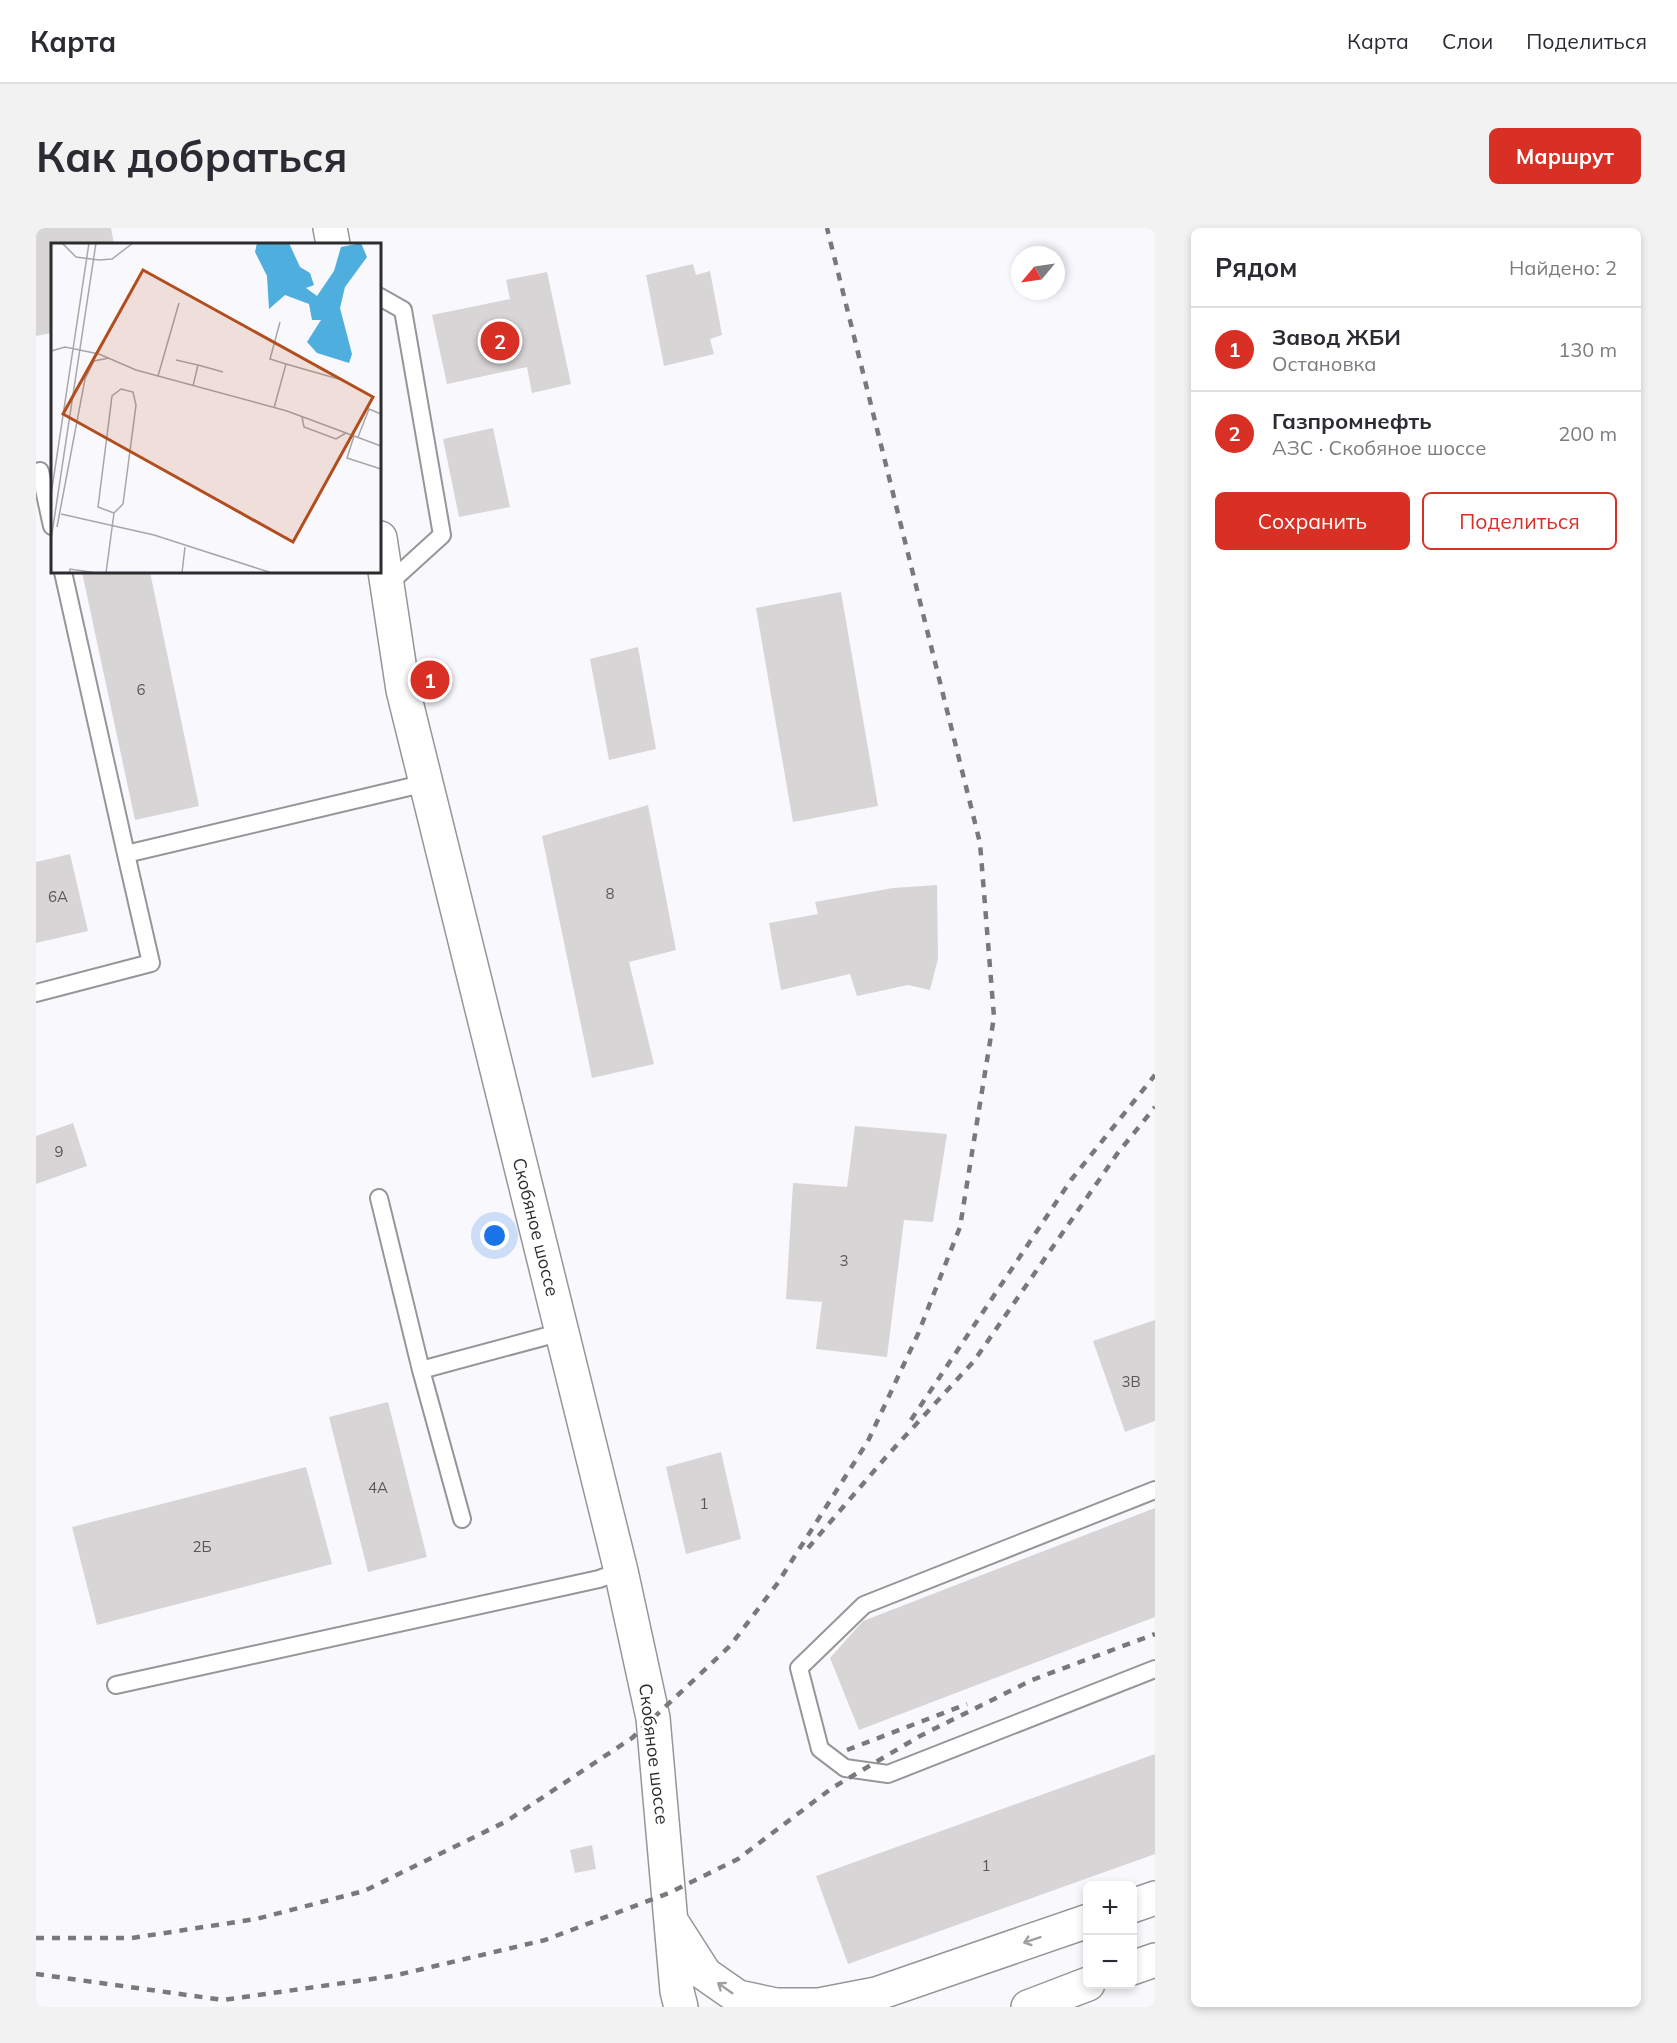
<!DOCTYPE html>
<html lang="ru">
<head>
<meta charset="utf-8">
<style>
  body { margin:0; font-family:Mulish,sans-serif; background:#f2f2f3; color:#2b2b33 }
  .controls { position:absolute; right:18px; bottom:18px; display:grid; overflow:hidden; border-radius:9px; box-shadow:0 3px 9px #0003 }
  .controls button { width:54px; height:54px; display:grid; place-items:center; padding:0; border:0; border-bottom:2px solid #e1e1e2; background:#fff; color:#2b2b33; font:30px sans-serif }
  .compass { position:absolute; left:975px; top:18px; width:54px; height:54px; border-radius:50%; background:#fff; box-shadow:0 3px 9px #0003; rotate:241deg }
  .you { position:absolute; left:459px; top:1008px; width:21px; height:21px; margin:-15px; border:4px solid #fff; border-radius:50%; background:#1a73e8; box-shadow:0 0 0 9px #1a73e833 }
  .badge { display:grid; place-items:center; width:39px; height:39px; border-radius:50%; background:#d93025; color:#fff; font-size:20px; font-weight:700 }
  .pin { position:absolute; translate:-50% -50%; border:3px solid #fff; box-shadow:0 2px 6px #0006 }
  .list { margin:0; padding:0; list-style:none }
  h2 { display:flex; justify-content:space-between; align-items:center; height:78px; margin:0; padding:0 24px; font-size:26px }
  h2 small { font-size:20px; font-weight:400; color:#7c7c81 }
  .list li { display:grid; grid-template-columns:39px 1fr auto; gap:18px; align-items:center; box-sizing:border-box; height:84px; padding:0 24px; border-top:2px solid #e1e1e2 }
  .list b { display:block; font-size:22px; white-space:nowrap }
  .list p { margin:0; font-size:20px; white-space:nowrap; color:#7c7c81 }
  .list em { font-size:20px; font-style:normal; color:#7c7c81 }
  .actions { display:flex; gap:12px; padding:18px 24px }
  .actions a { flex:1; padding:14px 0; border:2px solid #d93025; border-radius:9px; text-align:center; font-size:21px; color:#d93025 }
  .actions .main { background:#d93025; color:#fff }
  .map { position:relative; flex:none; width:1119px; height:1779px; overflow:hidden; border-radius:9px }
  header { display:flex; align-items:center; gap:36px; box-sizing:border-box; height:84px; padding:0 30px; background:#fff; border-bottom:2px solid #e1e1e2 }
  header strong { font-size:28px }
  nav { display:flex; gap:33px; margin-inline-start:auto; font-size:21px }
  .intro { display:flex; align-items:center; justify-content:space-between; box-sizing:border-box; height:144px; padding:0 36px }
  h1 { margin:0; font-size:42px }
  .button { padding:15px 27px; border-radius:9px; background:#d93025; color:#fff; font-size:21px; font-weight:700 }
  main { display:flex; gap:36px; padding:0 36px }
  aside { flex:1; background:#fff; border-radius:9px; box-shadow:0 3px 9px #0003 }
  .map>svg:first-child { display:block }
  .building { fill:#d8d5d7 }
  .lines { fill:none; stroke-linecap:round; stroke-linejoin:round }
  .service-casing { stroke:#969699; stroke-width:20 }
  .secondary-casing { stroke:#969699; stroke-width:36 }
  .service { stroke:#fff; stroke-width:16 }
  .secondary { stroke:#fff; stroke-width:33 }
  .rail { stroke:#79797b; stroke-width:4.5; stroke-dasharray:8 8; stroke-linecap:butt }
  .oneway { stroke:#a0a0a0 }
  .labels { text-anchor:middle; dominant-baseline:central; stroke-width:6; stroke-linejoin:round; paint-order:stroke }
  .number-label { font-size:15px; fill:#575658 }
  .street-label { font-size:18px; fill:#2c2c2d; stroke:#fff }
  .inset-road { fill:none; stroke:#a7a6a9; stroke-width:1.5 }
  .view { fill:#b24d1e; fill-opacity:0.15; stroke:#b24d1e; stroke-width:3 }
  .inset-edge { fill:none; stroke:#2c2c2d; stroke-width:3 }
</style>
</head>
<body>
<header>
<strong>Карта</strong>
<nav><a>Карта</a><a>Слои</a><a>Поделиться</a></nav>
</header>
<div class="intro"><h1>Как добраться</h1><a class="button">Маршрут</a></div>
<main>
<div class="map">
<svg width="1119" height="1779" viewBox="0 0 1119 1779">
  <rect width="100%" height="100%" fill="#f9f8fc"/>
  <path class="building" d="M0,0H75L78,16H16V105L0,108Z
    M657,36L660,47L674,43L686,107L674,111L678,126L628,138L610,47Z
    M511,44L535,156L496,165L491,139L411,156L396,87L474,71L470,52Z
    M457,200L474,279L423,289L407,211Z
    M46,344H114L163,578L99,592Z
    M805,364L842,578L757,594L720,380Z
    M602,419L620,521L573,532L554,431Z
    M612,577L640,722L593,734L618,836L556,850L506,608Z
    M34,626L52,703L0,715V634Z
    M901,657L902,731L894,762L872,757L821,768L814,746L745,762L733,695L782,686L779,674L857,660Z
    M37,895L51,938L0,956V908Z
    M819,898L911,906L897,994L868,992L851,1129L780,1121L786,1074L750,1071L757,955L811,959Z
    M1119,1092V1193L1089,1204L1057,1113Z
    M352,1174L391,1329L332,1344L293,1189Z
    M685,1224L705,1311L650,1326L630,1239Z
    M270,1239L296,1336L61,1397L36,1299Z
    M1119,1280V1389L823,1502L794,1430L827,1393Z
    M1119,1526V1626L812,1736L780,1648Z
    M556,1617L560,1641L539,1645L534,1622Z"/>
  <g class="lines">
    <g class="service-casing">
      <path id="service" d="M344,69L367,82L406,307L351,357
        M4,243L16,298
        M27,344L90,626
        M0,765L115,735L90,626L390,555
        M343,970L385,1142
        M1119,1262L828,1377L763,1440L784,1521L809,1540L852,1546L1119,1441
        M426,1291L385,1142L526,1104
        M80,1457L563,1351L585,1343"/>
    </g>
    <g class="secondary-casing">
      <path id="secondary" d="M294,0L297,16
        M344,310L367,462L585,1343L617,1490L641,1763L645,1779
        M1096,1678L1119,1670
        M637,1696L669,1746L702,1769L740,1777H783L840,1766L1052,1693
        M1096,1740L1119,1732
        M992,1779L1052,1756"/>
    </g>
    <use href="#service" class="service"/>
    <use href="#secondary" class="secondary"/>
    <path class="rail" d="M875,1192L1035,952L1119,847
      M772,1320L850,1229L938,1133L1081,926L1119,879
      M811,1522L931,1476
      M0,1710H96L220,1691L328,1663L471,1593L596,1510L694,1418L741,1356L832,1213L882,1106L924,999L958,789L944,615L791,0
      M0,1746L187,1772L357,1748L509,1712L633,1665L702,1631L796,1560L884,1508L996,1452L1119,1406"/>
  </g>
  <defs><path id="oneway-shaft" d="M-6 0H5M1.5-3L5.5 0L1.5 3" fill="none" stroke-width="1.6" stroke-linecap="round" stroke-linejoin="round" transform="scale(1.5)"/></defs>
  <g class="oneway">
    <use href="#oneway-shaft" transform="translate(996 1712) rotate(161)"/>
    <use href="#oneway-shaft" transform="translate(689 1760) rotate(-145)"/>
  </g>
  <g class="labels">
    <g class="number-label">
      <text x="105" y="461">6</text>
      <text x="574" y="665">8</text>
      <text x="22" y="668">6А</text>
      <text x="23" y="923">9</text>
      <text x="808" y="1032">3</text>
      <text x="1095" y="1153">3В</text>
      <text x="342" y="1259">4А</text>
      <text x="668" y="1275">1</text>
      <text x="166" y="1318">2Б</text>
      <text x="950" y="1637">1</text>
    </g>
    <g class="street-label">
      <text transform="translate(500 999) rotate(76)">Скобяное шоссе</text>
      <text transform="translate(618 1526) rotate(83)">Скобяное шоссе</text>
    </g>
  </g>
  <g transform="translate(15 15)">
    <rect width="330" height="330" fill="#f9f8fc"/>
    <path d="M206,0H238L249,24L259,30L263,42L255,45L266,53L283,28L290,4L310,0L316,14L294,44L289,65L301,111L298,120L266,110L256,99L270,77H261L258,61L234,52L218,66L216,33L204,9Z" fill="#4eafdf"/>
    <path class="inset-road" d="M11,0L25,14L48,17L61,16L82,0M0,108L14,104L48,111L85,127L236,168L330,203M125,117L147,122L142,143M235,121L291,137M147,122L172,129M107,133L128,60M223,165L235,121L219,116L229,79M251,174L253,184L285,196L295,190M303,193L296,215L330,226M307,194L318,166L330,171M0,252L38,0M10,271L103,292L221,330M6,284L34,136L43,118L58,115M0,297L45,0M19,330V326L46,330M55,330L63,270L72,261L85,162L82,149L70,146L61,153L47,264L63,270M131,330L134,304"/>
    <path class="view" d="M92,27L322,154L242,299L12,171Z"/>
    <rect width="330" height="330" class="inset-edge"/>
  </g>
</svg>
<div class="controls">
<button>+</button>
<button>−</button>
</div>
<svg class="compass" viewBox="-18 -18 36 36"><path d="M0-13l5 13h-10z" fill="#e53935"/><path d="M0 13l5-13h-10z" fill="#7c7c81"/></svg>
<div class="you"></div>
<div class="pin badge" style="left:394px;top:452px">1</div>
<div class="pin badge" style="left:464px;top:113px">2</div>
</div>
<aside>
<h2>Рядом<small>Найдено: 2</small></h2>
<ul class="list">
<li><span class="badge">1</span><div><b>Завод ЖБИ</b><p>Остановка</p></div><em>130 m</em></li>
<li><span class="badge">2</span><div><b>Газпромнефть</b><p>АЗС · Скобяное шоссе</p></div><em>200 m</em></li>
</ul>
<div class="actions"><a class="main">Сохранить</a><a>Поделиться</a></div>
</aside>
</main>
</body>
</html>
